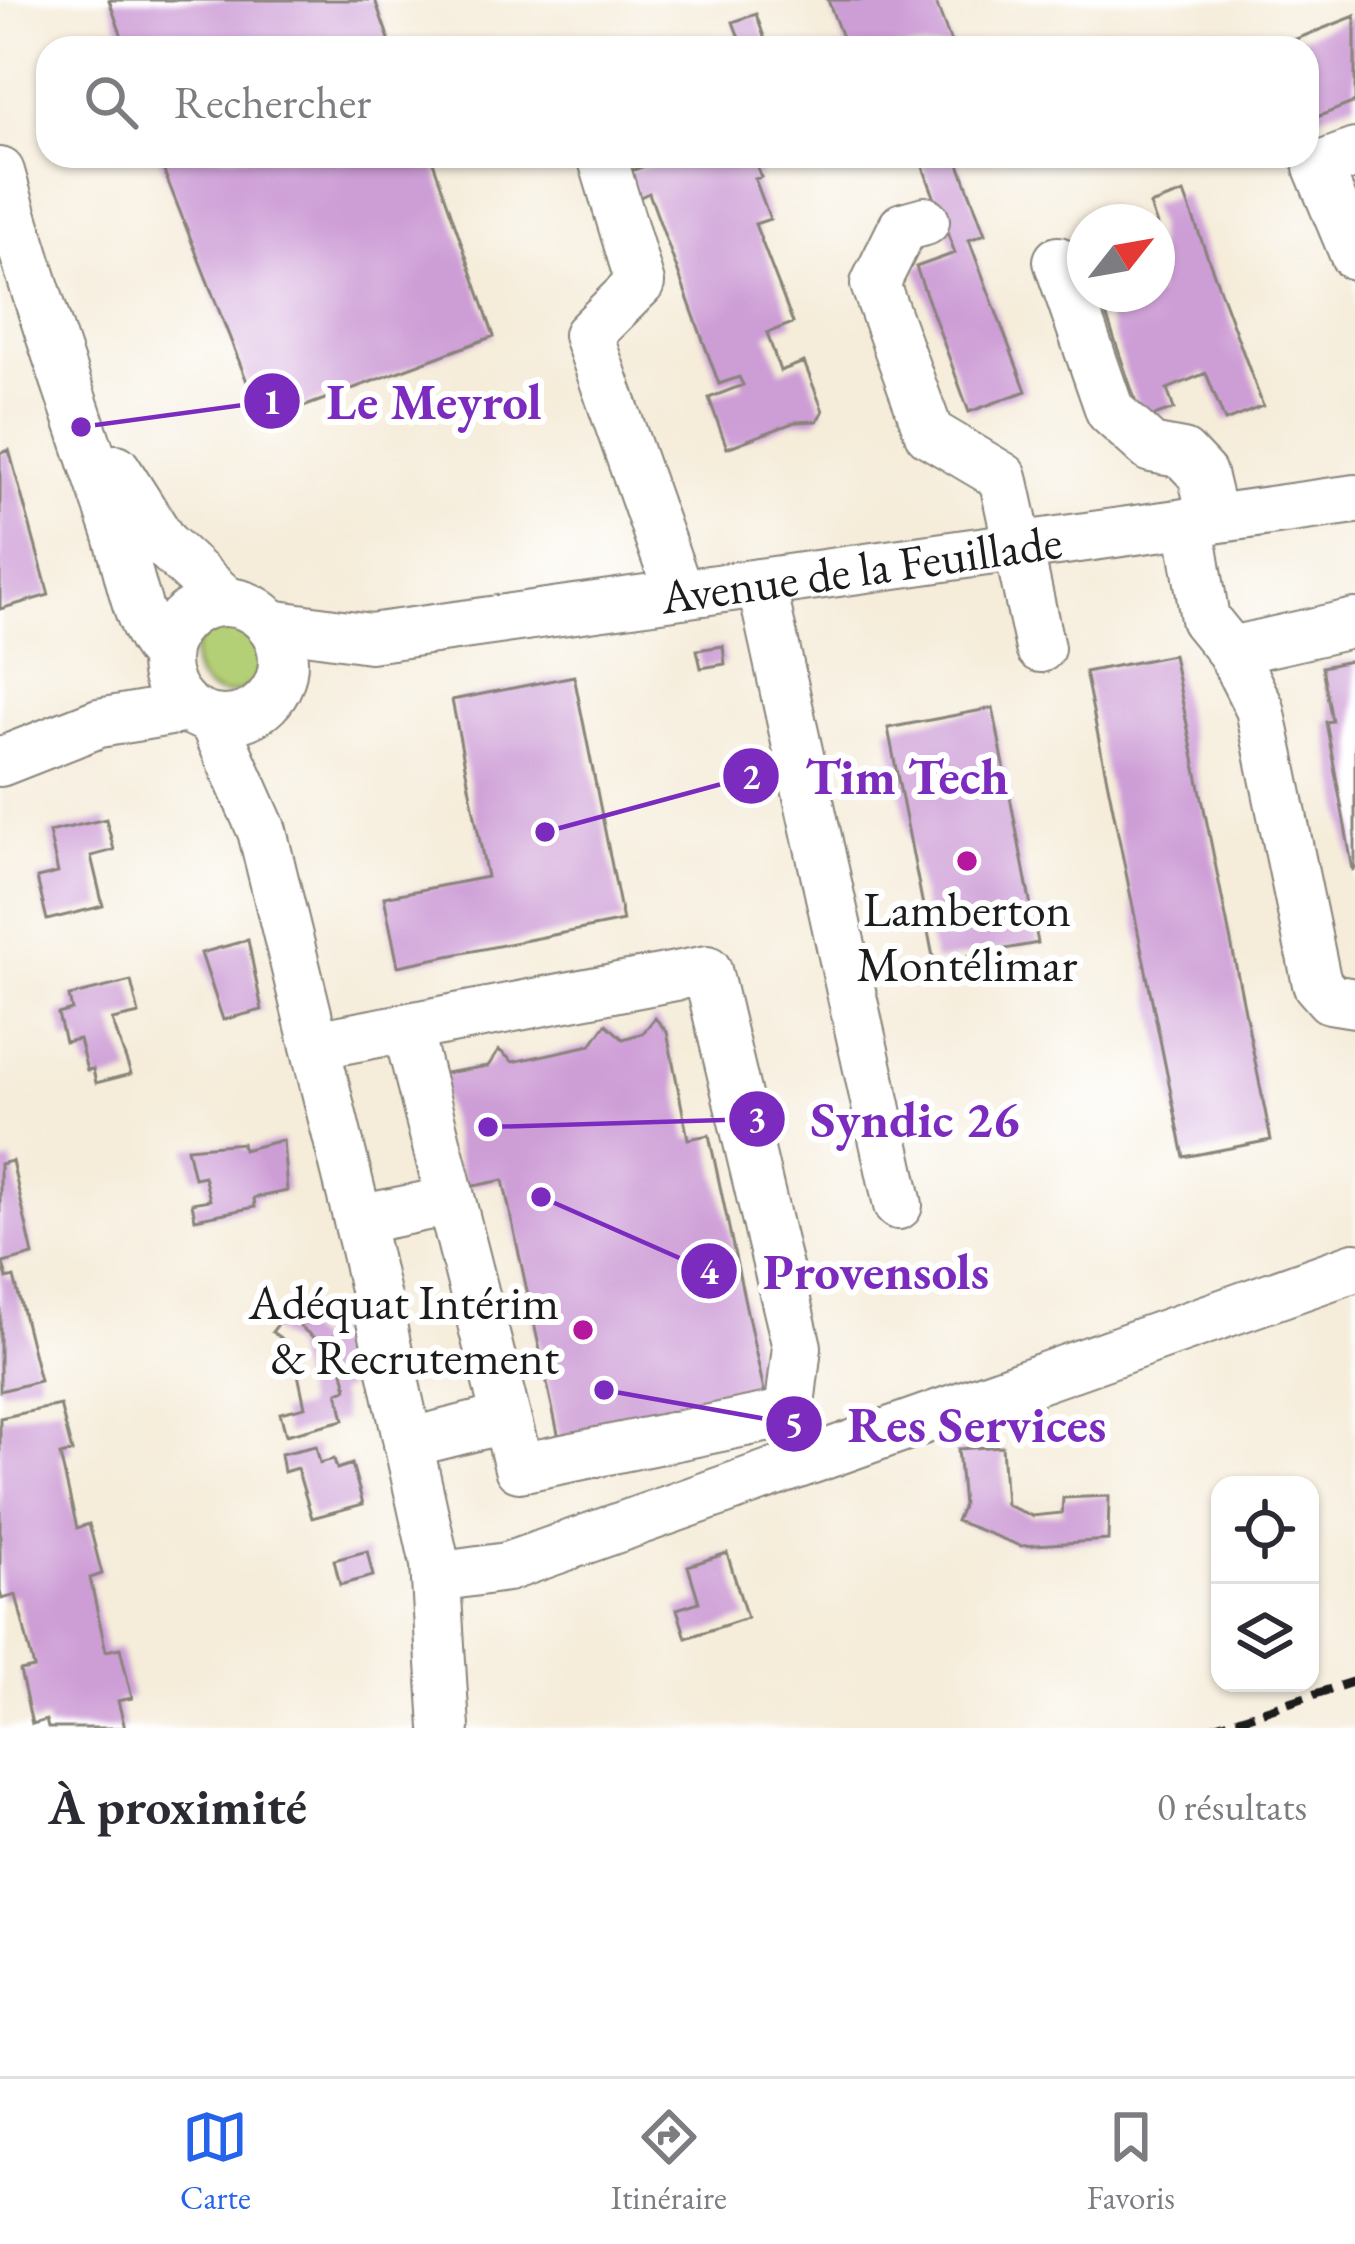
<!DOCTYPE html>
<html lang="fr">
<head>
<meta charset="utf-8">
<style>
  body { margin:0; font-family:"EB Garamond",serif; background:#f2f2f3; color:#2b2b33 }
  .controls { position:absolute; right:36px; bottom:36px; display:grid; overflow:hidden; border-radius:24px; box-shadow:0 3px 9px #0004 }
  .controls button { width:108px; height:108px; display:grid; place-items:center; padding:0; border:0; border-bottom:3px solid #e1e1e2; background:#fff; color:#2b2b33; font:60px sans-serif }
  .compass { position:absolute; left:1067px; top:204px; width:108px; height:108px; border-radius:50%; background:#fff; box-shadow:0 3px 9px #0004; rotate:59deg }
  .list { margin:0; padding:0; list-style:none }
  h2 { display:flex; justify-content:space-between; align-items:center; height:156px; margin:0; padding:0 48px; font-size:51px }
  h2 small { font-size:39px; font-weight:400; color:#7c7c81 }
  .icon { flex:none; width:66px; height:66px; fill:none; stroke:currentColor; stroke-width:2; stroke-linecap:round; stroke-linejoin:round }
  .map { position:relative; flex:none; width:1355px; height:1728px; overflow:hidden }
  .search { position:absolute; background:#fff; box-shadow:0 3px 9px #0004; left:36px; right:36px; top:36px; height:132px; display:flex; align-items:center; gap:30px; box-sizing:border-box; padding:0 42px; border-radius:36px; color:#7c7c81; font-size:45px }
  .sheet { height:348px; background:#fff }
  nav { display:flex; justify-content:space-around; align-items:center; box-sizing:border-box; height:168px; border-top:3px solid #e1e1e2; background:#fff; font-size:33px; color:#7c7c81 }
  nav a { display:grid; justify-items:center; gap:6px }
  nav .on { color:#2563eb }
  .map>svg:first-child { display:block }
  .green { fill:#b4d076; stroke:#687649; stroke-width:3 }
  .building { fill:#cd9dd6 }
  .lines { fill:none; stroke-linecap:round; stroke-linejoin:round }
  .minor-casing { stroke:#88847a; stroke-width:52 }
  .minor { stroke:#fff; stroke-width:48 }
  .rail { stroke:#1c1c1c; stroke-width:9; stroke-dasharray:18 9; stroke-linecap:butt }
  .poi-dot { fill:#b5179e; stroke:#fff; stroke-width:4.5 }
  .labels { text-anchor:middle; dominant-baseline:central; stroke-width:12; stroke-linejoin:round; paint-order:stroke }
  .street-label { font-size:48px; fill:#1c1c1c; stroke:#fff }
  .poi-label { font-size:48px; fill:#1c1c1c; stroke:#fff }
  .leader { fill:none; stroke:#7b2cbf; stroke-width:4.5 }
  .callout-dot { fill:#7b2cbf; stroke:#fff; stroke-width:4.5 }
  .mark-label { font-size:36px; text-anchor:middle; font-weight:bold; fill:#fff }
  .callout-label { font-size:51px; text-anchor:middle; font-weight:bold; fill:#7b2cbf; stroke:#fff; stroke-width:12; stroke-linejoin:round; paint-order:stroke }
</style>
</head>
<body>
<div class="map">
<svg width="1355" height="1728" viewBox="0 0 1355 1728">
  <rect width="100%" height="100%" fill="#fff"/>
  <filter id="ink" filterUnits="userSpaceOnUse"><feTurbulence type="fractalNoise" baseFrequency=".00833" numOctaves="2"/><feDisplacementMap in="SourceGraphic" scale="24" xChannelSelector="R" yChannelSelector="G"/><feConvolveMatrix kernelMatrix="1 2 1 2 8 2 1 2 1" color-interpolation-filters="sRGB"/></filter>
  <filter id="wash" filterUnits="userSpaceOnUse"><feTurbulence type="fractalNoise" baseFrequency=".004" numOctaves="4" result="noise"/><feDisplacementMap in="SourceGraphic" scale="48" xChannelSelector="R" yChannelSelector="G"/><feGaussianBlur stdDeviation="2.7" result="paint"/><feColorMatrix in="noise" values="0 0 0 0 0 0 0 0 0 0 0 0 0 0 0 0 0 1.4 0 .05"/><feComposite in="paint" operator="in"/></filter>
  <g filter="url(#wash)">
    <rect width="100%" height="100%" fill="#f5ecd9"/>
    <path class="green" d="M193 660a34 34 0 1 1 68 0a34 34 0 1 1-68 0Z"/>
    <g id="blocks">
      <path class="building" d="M109,0H375L392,48H126Z
        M828,0H935L953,48H846Z
        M756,14L768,48H743L733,22Z
        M1355,16V102L1307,121V48H1273Z
        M158,156H431L494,336L263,422Z
        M671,156H753L761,177L755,179L770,219L755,224L793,323L767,333L780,371L804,362L823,411L817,421L795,422L727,448L709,398L743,385L739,377L719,384L649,193L638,198L628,172Z
        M919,156H956L985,234L969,240L1026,391L969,412L916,267L955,253Z
        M1184,193L1263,406L1225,421L1206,373L1167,389L1174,409L1142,420L1099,294H1157V225L1150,205Z
        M9,450L49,595L0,609V453Z
        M723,646L725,664L701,668L697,650Z
        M1173,655L1271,1140L1184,1157L1085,672Z
        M1355,660V869L1353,870L1326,722L1332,721L1322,667Z
        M574,676L623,921L398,966L384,897L487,877L452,700Z
        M993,708L1038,943L934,962L888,728Z
        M106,819L114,850L91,856L103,906L47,920L37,878L58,873L49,832Z
        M248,940L262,1010L223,1020L201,953Z
        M131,981L139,1014L112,1020L131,1074L96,1083L93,1069L87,1070L79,1039L65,1042L58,1014L72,1010L69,996Z
        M655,1018L667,1032L688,1139L709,1135L766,1400L560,1443L503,1180L464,1188L439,1074L488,1066L499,1050L513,1062L591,1045L606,1024L623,1039L643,1033Z
        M283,1140L287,1191L254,1198L255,1207L195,1219L192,1203L210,1200L204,1176L194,1178L187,1148L242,1143L243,1150Z
        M12,1161L33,1255L3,1263L7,1279L14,1277L40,1381L0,1391V1164Z
        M285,1315L317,1340L335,1335L347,1389L338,1392L344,1420L286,1435L280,1413L305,1407L292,1346L272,1332Z
        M60,1405L72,1452L60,1455L77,1528L89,1524L102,1574L90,1578L106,1651L120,1648L132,1698L118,1701L125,1728H48L46,1720L32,1724L20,1671L34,1668L16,1595L2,1599L0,1591V1418Z
        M316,1446L320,1463L334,1459L337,1469L352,1464L363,1504L312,1518L297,1468L284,1472L281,1454Z
        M1002,1446L1006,1505L1032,1516L1062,1513L1063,1498L1109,1496L1108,1540L1021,1546L956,1521L963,1505L958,1449Z
        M367,1551L373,1576L340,1585L334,1560Z
        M727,1553L747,1618L686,1638L677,1609L699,1602L688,1566Z"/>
    </g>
  </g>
  <g filter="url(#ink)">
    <use href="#blocks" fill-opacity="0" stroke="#88847a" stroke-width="3"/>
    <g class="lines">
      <g class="minor-casing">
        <g id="minor">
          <path d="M1355,153L1318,167L1355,256"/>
          <path d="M602,156L640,283L588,335L679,594"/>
          <path d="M0,172C34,292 75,409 115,526C130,569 134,622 165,655"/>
          <path d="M925,221L903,227L875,284L929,433L1003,477L1040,648"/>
          <path d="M1058,261L1110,411L1151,448L1183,454L1202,474L1213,519"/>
          <path d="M116,469L163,543L227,602"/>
          <path d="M1189,522L1205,619L1231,651L1260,709L1317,984L1330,999L1355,1003"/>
          <path d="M761,583L898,1205"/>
          <circle cx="224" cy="661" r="59"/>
          <path id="s1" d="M270,624L370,638L1355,499"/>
          <path d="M1231,651L1355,623"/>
          <path d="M213,720L262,831L366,1253L435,1564L445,1728"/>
          <path d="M0,762L99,723L187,708"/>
          <path d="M315,1045L707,970L797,1347L789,1413L519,1468L407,1028"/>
          <path d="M358,1220L450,1201"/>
          <path d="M408,1443L504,1419"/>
          <path d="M436,1577L507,1567L1355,1267"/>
        </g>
      </g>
      <use href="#minor" class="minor"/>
      <path class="rail" d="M1211,1728L1355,1681"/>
    </g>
  </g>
  <g class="poi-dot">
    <circle cx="967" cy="861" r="12"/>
    <circle cx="583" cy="1330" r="12"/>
  </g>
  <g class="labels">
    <g class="street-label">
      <text stroke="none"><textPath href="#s1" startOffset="597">Avenue de la Feuillade</textPath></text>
    </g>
    <g class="poi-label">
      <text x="967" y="909">Lamberton<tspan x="967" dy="55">Montélimar</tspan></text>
      <text x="559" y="1302" text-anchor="end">Adéquat Intérim<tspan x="559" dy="55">&amp; Recrutement</tspan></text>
    </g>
  </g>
  <path class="leader" d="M81 427L272 401M545 832L751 776M488 1127L757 1119M541 1197L709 1271M604 1390L794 1424"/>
  <g class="callout-dot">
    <circle cx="81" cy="427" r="12"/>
    <circle cx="545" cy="832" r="12"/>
    <circle cx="488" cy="1127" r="12"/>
    <circle cx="541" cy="1197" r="12"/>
    <circle cx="604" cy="1390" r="12"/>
    <circle cx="272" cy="401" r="30"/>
    <circle cx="751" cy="776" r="30"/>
    <circle cx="757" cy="1119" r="30"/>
    <circle cx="709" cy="1271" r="30"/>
    <circle cx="794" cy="1424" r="30"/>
  </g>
  <g class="mark-label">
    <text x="272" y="414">1</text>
    <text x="751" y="789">2</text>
    <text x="757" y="1132">3</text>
    <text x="709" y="1284">4</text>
    <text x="794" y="1437">5</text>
  </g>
  <g class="callout-label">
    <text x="434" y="419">Le Meyrol</text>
    <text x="907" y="794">Tim Tech</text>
    <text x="915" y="1137">Syndic 26</text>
    <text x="876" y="1289">Provensols</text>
    <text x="977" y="1442">Res Services</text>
  </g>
</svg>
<div class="controls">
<button><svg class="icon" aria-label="locate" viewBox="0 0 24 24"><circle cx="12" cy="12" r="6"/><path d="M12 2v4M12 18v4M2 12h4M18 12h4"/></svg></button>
<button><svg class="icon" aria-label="layers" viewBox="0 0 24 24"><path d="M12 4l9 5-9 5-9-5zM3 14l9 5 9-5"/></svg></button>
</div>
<svg class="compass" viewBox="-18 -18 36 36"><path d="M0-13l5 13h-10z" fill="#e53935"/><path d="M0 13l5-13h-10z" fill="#7c7c81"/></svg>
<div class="search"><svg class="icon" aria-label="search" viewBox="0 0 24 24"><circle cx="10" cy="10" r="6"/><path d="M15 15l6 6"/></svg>Rechercher</div>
</div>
<section class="sheet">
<h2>À proximité<small>0 résultats</small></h2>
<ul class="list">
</ul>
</section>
<nav>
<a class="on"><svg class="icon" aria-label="map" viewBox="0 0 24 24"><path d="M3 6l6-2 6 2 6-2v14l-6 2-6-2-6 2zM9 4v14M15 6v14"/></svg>Carte</a>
<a><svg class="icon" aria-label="directions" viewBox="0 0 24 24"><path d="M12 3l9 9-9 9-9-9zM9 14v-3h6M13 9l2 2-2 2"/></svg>Itinéraire</a>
<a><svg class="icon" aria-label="saved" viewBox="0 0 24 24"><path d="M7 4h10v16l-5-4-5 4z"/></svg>Favoris</a>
</nav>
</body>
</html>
